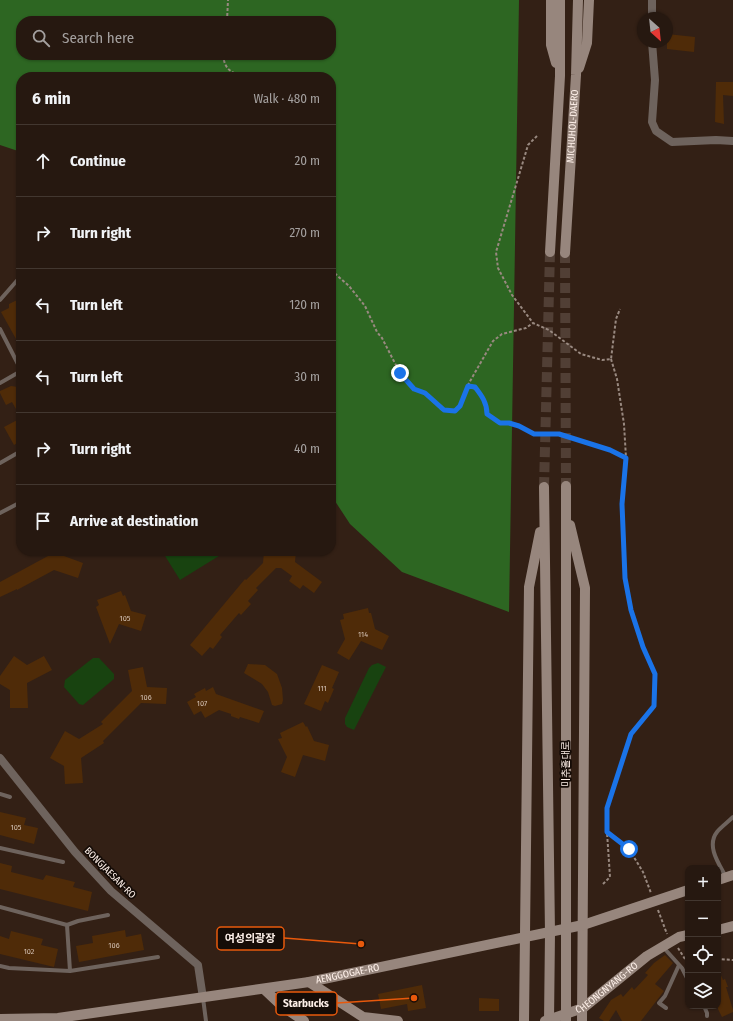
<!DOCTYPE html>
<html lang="en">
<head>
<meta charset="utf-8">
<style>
  body { margin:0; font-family:"Fira Sans Condensed","Noto Sans KR",sans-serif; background:#32251e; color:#f1f3f6 }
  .controls { position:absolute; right:12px; bottom:12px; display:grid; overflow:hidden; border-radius:8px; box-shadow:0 1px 3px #0004 }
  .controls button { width:36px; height:36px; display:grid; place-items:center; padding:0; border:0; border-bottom:1px solid #423730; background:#261810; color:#f1f3f6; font:20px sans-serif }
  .compass { position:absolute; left:637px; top:12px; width:36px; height:36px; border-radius:50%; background:#261810; box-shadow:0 1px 3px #0004; rotate:153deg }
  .stop { position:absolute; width:12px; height:12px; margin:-9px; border:3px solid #1a73e8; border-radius:50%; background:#fff }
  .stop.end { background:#1a73e8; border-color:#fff; box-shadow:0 1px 4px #0008 }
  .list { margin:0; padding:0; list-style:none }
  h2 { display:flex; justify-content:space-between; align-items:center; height:52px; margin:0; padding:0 16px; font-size:17px }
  h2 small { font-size:13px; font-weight:400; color:#a4a09f }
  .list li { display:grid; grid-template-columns:26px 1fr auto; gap:12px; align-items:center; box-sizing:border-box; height:72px; padding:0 16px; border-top:1px solid #423730 }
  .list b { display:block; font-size:15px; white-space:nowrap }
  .list em { font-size:13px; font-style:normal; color:#a4a09f }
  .icon { flex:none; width:22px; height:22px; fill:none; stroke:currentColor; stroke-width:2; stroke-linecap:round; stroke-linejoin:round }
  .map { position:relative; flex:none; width:733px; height:1021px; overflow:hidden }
  .search { position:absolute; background:#261810; box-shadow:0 1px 3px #0004; left:16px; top:16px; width:320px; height:44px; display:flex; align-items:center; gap:10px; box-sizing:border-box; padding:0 14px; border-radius:16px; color:#a4a09f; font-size:15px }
  .panel { position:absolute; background:#261810; box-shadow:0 1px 3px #0004; left:16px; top:72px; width:320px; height:484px; border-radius:16px }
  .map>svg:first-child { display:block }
  .green { fill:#184310 }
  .forest { fill:#2d6622; fill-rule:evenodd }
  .building { fill:#4f2b08 }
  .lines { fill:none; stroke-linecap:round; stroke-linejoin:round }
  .secondary-tunnel { stroke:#513f35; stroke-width:10; stroke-dasharray:10 5; stroke-linecap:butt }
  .path { stroke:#998980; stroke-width:2; stroke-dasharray:3 2; stroke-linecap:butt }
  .lane { stroke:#6e635d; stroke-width:4 }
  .street { stroke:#6e635d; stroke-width:8 }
  .secondary { stroke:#97867d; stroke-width:10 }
  .route { stroke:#1a73e8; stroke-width:5 }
  .labels { text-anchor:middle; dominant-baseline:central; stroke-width:3.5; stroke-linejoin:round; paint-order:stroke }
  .number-label { font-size:8px; fill:#d2bfb1 }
  .street-label { font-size:10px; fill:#fef0e9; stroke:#150c07 }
  .leader { fill:none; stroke:#e8590c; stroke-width:1.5 }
  .callout-dot { fill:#e8590c; stroke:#150c07; stroke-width:1.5 }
  .callout { fill:#150c07; stroke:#e8590c; stroke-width:1.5 }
  .callout-label { font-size:11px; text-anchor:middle; font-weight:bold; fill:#fef0e9 }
</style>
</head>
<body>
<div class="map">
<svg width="733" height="1021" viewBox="0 0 733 1021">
  <rect width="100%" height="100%" fill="#332015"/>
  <path class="green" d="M162,551H227L180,580Z
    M93,658H99L114,674V679L83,705L79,704L64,687L65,680Z
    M378,663L386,667L354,730L347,727L345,724V718L369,668L372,665Z"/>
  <path class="forest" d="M0,0H519L509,612L402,572L350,524L331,495V77H21V152L0,145ZM21,21H331V55H21Z"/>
  <path class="building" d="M667,34L695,37L694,52L667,49Z
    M716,82H733V96L723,95L724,124L715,122Z
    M21,298V348L1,312L9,308V304Z
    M11,386L18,387L21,393V441L14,445L4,427L21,418L12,402L6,405L0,393V391Z
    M49,551H65L64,556L83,563L78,578L54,570L17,590V589L0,597V582L48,556Z
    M264,551H296L295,562L322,582L314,593L303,585L300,589L289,581L292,576L281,568H276L256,588L258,590L248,601L251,604L241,615L239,613L220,635L222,637L213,649L210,647L202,656L190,645L245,579L246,580L263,563Z
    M121,591L123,596L125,595L131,611L146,615L141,631L119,624L110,644L96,607L99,605L97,600Z
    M368,608L369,613H371L375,629L389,636L382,650L361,641L349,660L337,653L345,639L340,620L344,619L343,614Z
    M14,656L27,665L44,656L52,670L27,683L28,708H10V690L0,684V676Z
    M248,664L265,665L277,674L282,688L283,700L282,704L275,706L272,705L268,692L262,684L244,673Z
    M322,665L339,672L332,688L334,689L328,703L325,701L321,711L304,704Z
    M143,667L147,687L167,688L166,704L141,703L103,741L104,743L81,758L83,783L65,784L64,766L50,758L65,731L79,739L103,724L101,722L132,691L128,670Z
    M213,687L216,694L264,711L259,723L240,717L239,719L231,716V714L219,710L205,718L201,711L194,715L187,702L196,697L194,694L205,688L206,691Z
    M303,722L306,727L307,726L314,741L329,745L325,761L303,755L295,777L281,772L287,757L278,739L282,738L280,733Z
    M0,812L26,818L24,825L38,828L34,844L0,835Z
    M0,863L12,866L11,872L43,880L46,875L75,882L73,887L92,892L88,911L0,889Z
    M125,930L126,937L141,934L144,950L79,962L76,946L93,943L92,936Z
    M11,931L43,939L41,945L58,949L54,967L0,954V936L9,939Z
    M665,955L673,963L655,984L664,991L641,1021H622L616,1010L609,1021H604L599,1018L611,1000L621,994L623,997L632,987L634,990L648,975L645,973L654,963Z
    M718,968L723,980L725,979L728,987H726L733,1010V1012L722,1017L718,1009Z
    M422,985L426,1008L408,1011L407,1004L381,1009L378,994Z
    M479,998L499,999V1011H479Z"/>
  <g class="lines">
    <path class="secondary-tunnel" d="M565,253L566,486
      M544,487L550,252"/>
    <path class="path" d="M227,21L228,0
      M223,55C225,72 233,73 248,77
      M537,136L528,145L496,252L498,268L512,295L533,323L549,330L581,354L602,360L611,359L616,319L620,309
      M331,270L349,286L365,306L377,332L382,338L400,373L413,389L425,393L443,411H455L460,406L469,383L493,341L502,334L526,328L533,323
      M611,359L617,379L624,424L626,458L622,503L625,578L631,610L643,647L655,674L654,706L631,734L607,808V832L629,849L643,872L651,893
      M468,386C481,389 487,402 487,414L500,423H509L519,426L534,434H559L610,450L626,458
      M603,884L610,877L607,832
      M658,910L667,934
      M678,948L685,959L688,961
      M718,961L719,959L733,960"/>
    <path class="lane" d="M0,300L21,276
      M0,329L21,370
      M0,383L21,371
      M0,463L21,451
      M0,513L21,502
      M0,794L10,797
      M0,848L63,862
      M726,877C719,864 706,846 717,832C721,827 728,822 733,817
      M0,907L67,925L78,921L108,915
      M67,925L70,971
      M663,947L682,968L688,980
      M0,966L9,968L70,971L158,957
      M203,998L206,1021
      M704,1006L707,1013V1016
      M666,1008L659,1003L665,996L679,965"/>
    <path class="street" d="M652,0V18
      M652,42L655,80L652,122L656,131L672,142L716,140L733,141
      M0,758L75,852L111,891L198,965L203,998"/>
    <g class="secondary">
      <path d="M551,0V45L556,63"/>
      <path d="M579,68L587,43L589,0"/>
      <path d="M550,252L560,76V0"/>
      <path id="s1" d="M565,253L576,75L578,0"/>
      <path d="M544,487L550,933L549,1021"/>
      <path d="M570,525L585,588L582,1021"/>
      <path d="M718,880L733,875"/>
      <path d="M718,930L733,926"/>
      <path d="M309,982L363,1017L398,1021"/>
      <path d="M264,989L282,1006L304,1021"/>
      <path id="s2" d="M0,1019L58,1018L309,982L583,925L688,890"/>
      <path d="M524,1021L529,587L540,532"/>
      <path id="s3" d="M545,1021L583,1008L647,956L679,937L688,935"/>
      <path d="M566,1021V486"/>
    </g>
  </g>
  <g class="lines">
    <path class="route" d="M400,373L414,389L425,393L444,410L455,411L460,406L468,386L475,387C482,396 487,403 487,414L500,423H509L519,426L534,434H559L610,450L626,458L622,504L625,578L631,610L643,647L655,674L654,706L631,734L607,808V832L629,849"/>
  </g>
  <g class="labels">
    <g class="number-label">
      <text x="125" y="618">105</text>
      <text x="363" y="634">114</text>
      <text x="322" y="688">111</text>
      <text x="146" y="697">106</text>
      <text x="202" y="703">107</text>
      <text x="16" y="827">105</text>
      <text x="114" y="945">106</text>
      <text x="29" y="951">102</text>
    </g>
    <g class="street-label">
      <text stroke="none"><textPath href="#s1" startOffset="127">MICHUHOL-DAERO</textPath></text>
      <text transform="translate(566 764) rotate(-90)">미추홀대로</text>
      <text transform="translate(110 873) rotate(45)">BONGJAESAN-RO</text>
      <text stroke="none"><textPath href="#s2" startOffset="351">AENGGOGAE-RO</textPath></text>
      <text stroke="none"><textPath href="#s3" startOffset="71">CHEONGNYANG-RO</textPath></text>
    </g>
  </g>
  <path class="leader" d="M361 944L284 938M414 998L337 1003"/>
  <g class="callout-dot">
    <circle cx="361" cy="944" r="4"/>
    <circle cx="414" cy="998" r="4"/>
  </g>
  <g class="callout">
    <rect x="217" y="927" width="67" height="23" rx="4"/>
    <rect x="276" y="992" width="61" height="23" rx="4"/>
  </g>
  <g class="callout-label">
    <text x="250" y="942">여성의광장</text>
    <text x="306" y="1007">Starbucks</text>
  </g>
</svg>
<div class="controls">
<button>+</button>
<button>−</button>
<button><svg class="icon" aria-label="locate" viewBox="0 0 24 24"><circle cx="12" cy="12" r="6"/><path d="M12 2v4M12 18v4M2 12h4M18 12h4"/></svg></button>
<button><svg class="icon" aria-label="layers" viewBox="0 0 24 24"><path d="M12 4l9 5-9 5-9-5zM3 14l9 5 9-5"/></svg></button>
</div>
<svg class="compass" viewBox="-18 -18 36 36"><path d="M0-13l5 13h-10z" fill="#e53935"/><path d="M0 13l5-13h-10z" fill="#a4a09f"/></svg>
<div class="stop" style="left:629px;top:849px"></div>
<div class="stop end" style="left:400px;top:373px"></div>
<div class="search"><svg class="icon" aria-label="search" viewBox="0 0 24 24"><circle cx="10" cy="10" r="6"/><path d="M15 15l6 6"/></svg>Search here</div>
<section class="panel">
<h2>6 min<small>Walk · 480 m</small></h2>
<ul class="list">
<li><svg class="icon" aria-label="ahead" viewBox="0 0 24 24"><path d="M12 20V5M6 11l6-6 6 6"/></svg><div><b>Continue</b></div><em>20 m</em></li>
<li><svg class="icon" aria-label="right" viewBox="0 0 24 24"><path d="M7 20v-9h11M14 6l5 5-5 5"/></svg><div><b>Turn right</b></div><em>270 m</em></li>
<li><svg class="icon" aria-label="left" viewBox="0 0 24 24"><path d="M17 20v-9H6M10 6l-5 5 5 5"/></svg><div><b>Turn left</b></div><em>120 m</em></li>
<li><svg class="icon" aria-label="left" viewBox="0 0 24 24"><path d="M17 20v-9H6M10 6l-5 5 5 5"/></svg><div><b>Turn left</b></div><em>30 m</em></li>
<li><svg class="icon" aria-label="right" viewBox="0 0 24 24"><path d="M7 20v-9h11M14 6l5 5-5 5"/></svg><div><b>Turn right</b></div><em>40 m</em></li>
<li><svg class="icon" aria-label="arrive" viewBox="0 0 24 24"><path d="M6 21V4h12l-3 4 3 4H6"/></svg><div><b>Arrive at destination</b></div></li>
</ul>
</section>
</div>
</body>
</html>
